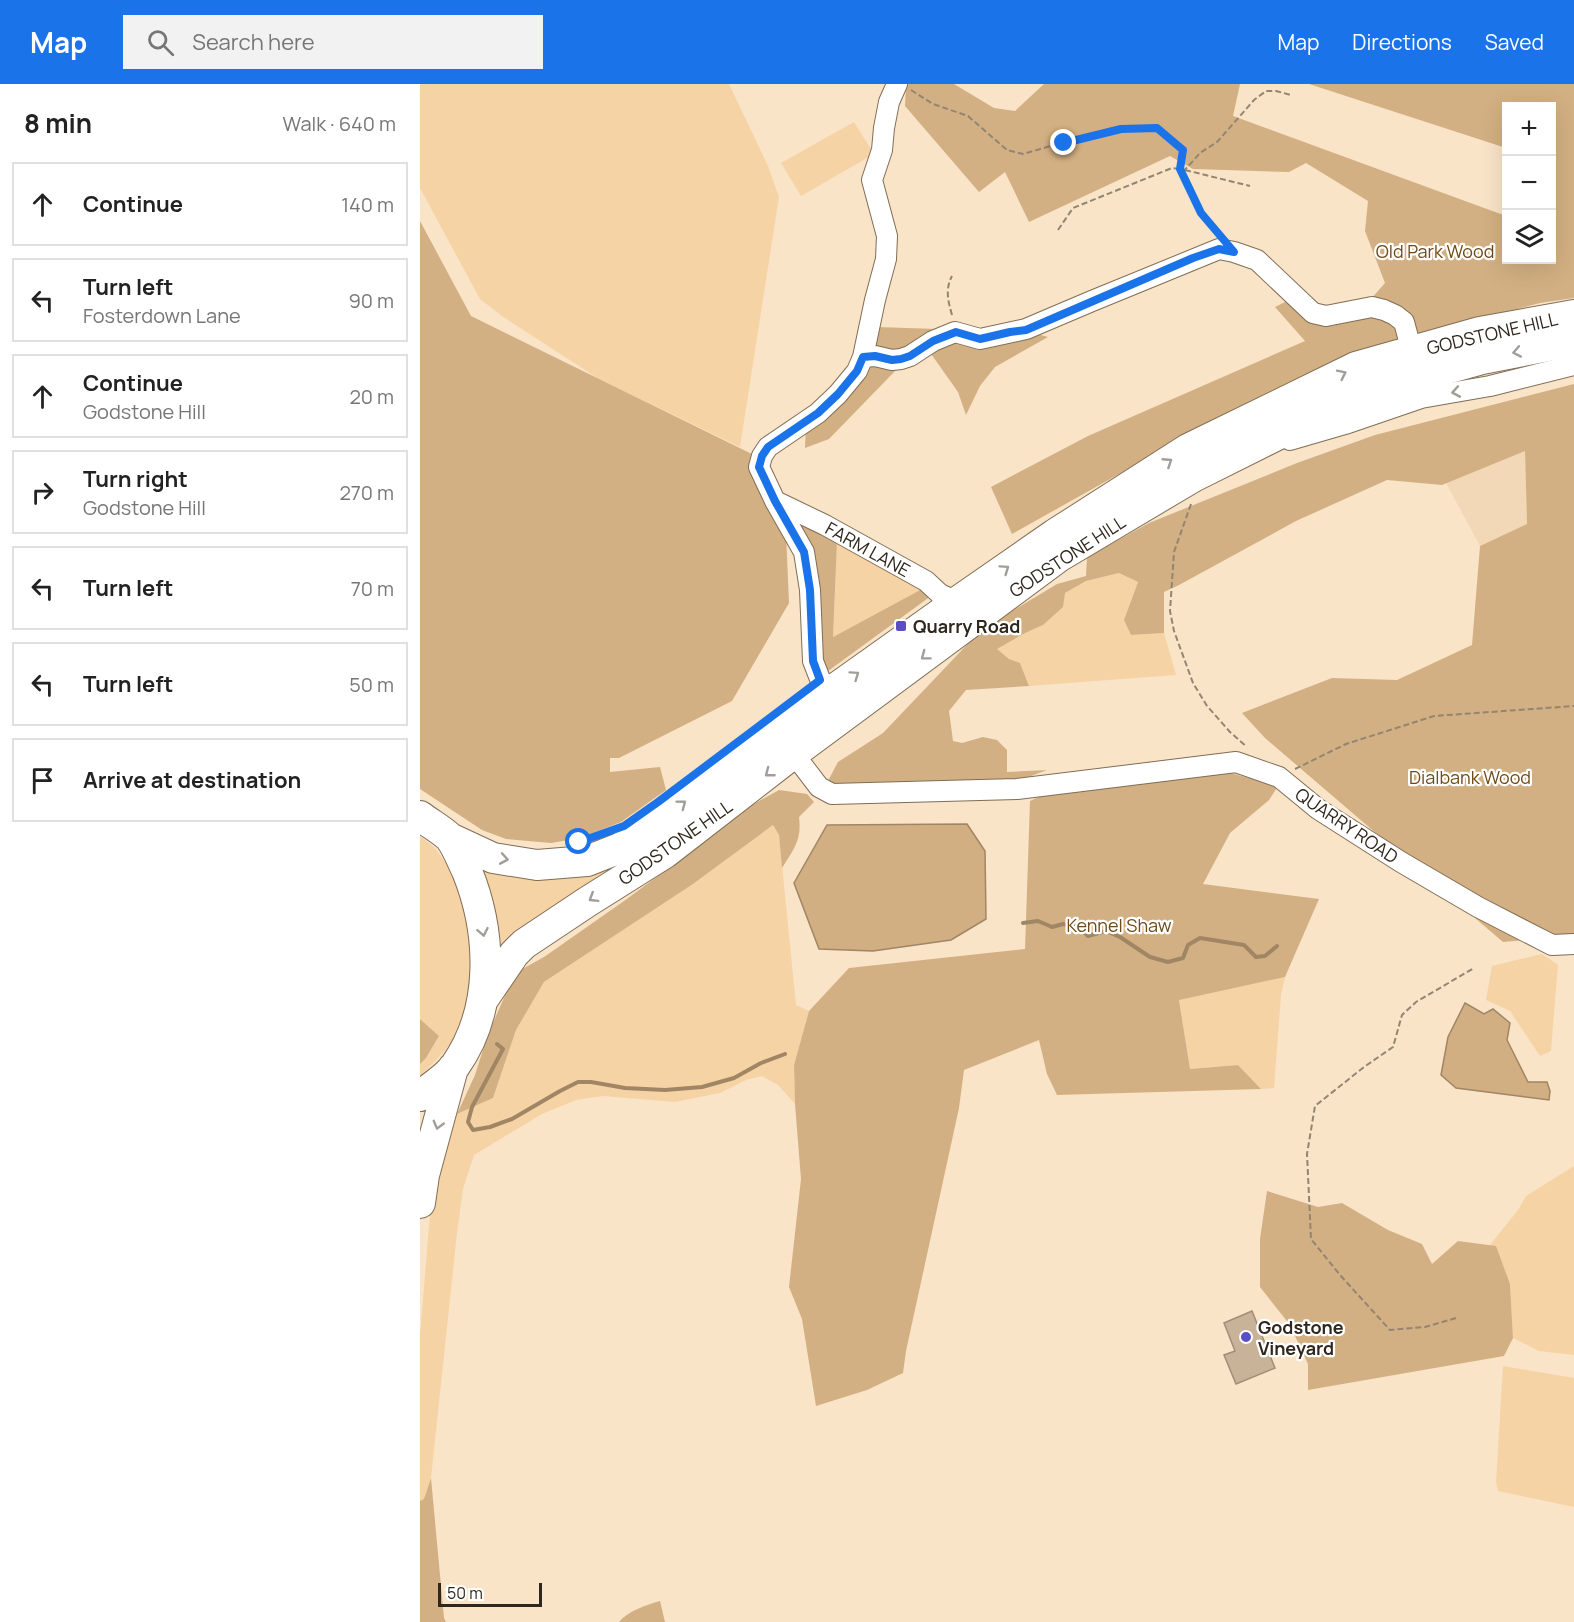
<!DOCTYPE html>
<html lang="en">
<head>
<meta charset="utf-8">
<style>
  body { margin:0; font-family:Manrope,sans-serif; background:#f2f2f2; color:#222 }
  .controls { position:absolute; right:18px; top:18px; display:grid; overflow:hidden; border-radius:0px; box-shadow:0 6px 24px #0002 }
  .controls button { width:54px; height:54px; display:grid; place-items:center; padding:0; border:0; border-bottom:2px solid #e0e0e0; background:#fff; color:#222; font:30px sans-serif }
  .scale { position:absolute; left:18px; bottom:15px; width:104px; box-sizing:border-box; padding-left:6px; border:3px solid #2f271d; border-top:0; font-size:16px; line-height:21px; white-space:nowrap; color:#2f271d; -webkit-text-stroke:4px #fff; paint-order:stroke }
  .stop { position:absolute; width:18px; height:18px; margin:-14px; border:4px solid #1a73e8; border-radius:50%; background:#fff }
  .stop.end { background:#1a73e8; border-color:#fff; box-shadow:0 2px 6px #0008 }
  .list { margin:0; padding:0; list-style:none }
  h2 { display:flex; justify-content:space-between; align-items:center; height:78px; margin:0; padding:0 24px; font-size:26px }
  h2 small { font-size:20px; font-weight:400; color:#767676 }
  .list li { display:grid; grid-template-columns:39px 1fr auto; gap:18px; align-items:center; box-sizing:border-box; height:84px; margin:0 12px 12px; padding:0 12px; border:2px solid #e0e0e0; border-radius:0px }
  .list b { display:block; font-size:22px; white-space:nowrap }
  .list p { margin:0; font-size:20px; white-space:nowrap; color:#767676 }
  .list em { font-size:20px; font-style:normal; color:#767676 }
  .icon { flex:none; width:33px; height:33px; fill:none; stroke:currentColor; stroke-width:2; stroke-linecap:round; stroke-linejoin:round }
  .map { position:relative; flex:none; width:1154px; height:1538px; overflow:hidden }
  header { display:flex; align-items:center; gap:36px; box-sizing:border-box; height:84px; padding:0 30px; background:#1a73e8; color:#fff }
  header strong { font-size:28px }
  nav { display:flex; gap:33px; margin-inline-start:auto; font-size:21px }
  .search { width:420px; height:54px; background:#f2f2f2; display:flex; align-items:center; gap:15px; box-sizing:border-box; padding:0 21px; border-radius:0px; color:#767676; font-size:22px }
  main { display:flex }
  aside { flex:1; background:#fff }
  .map>svg:first-child { display:block }
  .built { fill:#f2d8b6 }
  .green { fill:#f6d3a5 }
  .forest { fill:#d3b083 }
  .water { fill:#d1af82; stroke:#a08664; stroke-width:1.5 }
  .lines { fill:none; stroke-linecap:round; stroke-linejoin:round }
  .stream { stroke:#a08664; stroke-width:4 }
  .building { fill:#c8b399; stroke:#a28e75; stroke-width:1.5 }
  .minor-casing { stroke:#806d55; stroke-width:22 }
  .highway-casing { stroke:#806d55; stroke-width:32 }
  .path { stroke:#938572; stroke-width:2; stroke-dasharray:6 3; stroke-linecap:butt }
  .minor { stroke:#fff; stroke-width:20 }
  .highway { stroke:#fff; stroke-width:30 }
  .oneway { stroke:#a19e99 }
  .route { stroke:#1a73e8; stroke-width:8 }
  .poi-dot { fill:#5a4ec6; stroke:#fff; stroke-width:2 }
  .labels { text-anchor:middle; dominant-baseline:central; stroke-width:4.5; stroke-linejoin:round; paint-order:stroke }
  .park-label { font-size:18px; fill:#6e4b17; stroke:#fff }
  .street-label { font-size:18px; fill:#2f271d; stroke:#fff }
  .poi-label { font-size:18px; font-weight:bold; fill:#2f271d; stroke:#fff; text-anchor:start }
</style>
</head>
<body>
<header>
<strong>Map</strong>
<div class="search"><svg class="icon" aria-label="search" viewBox="0 0 24 24"><circle cx="10" cy="10" r="6"/><path d="M15 15l6 6"/></svg>Search here</div>
<nav><a>Map</a><a>Directions</a><a>Saved</a></nav>
</header>
<main>
<aside>
<h2>8 min<small>Walk · 640 m</small></h2>
<ul class="list">
<li><svg class="icon" aria-label="ahead" viewBox="0 0 24 24"><path d="M12 20V5M6 11l6-6 6 6"/></svg><div><b>Continue</b></div><em>140 m</em></li>
<li><svg class="icon" aria-label="left" viewBox="0 0 24 24"><path d="M17 20v-9H6M10 6l-5 5 5 5"/></svg><div><b>Turn left</b><p>Fosterdown Lane</p></div><em>90 m</em></li>
<li><svg class="icon" aria-label="ahead" viewBox="0 0 24 24"><path d="M12 20V5M6 11l6-6 6 6"/></svg><div><b>Continue</b><p>Godstone Hill</p></div><em>20 m</em></li>
<li><svg class="icon" aria-label="right" viewBox="0 0 24 24"><path d="M7 20v-9h11M14 6l5 5-5 5"/></svg><div><b>Turn right</b><p>Godstone Hill</p></div><em>270 m</em></li>
<li><svg class="icon" aria-label="left" viewBox="0 0 24 24"><path d="M17 20v-9H6M10 6l-5 5 5 5"/></svg><div><b>Turn left</b></div><em>70 m</em></li>
<li><svg class="icon" aria-label="left" viewBox="0 0 24 24"><path d="M17 20v-9H6M10 6l-5 5 5 5"/></svg><div><b>Turn left</b></div><em>50 m</em></li>
<li><svg class="icon" aria-label="arrive" viewBox="0 0 24 24"><path d="M6 21V4h12l-3 4 3 4H6"/></svg><div><b>Arrive at destination</b></div></li>
</ul>
</aside>
<div class="map">
<svg width="1154" height="1538" viewBox="0 0 1154 1538">
  <rect width="100%" height="100%" fill="#f9e4c8"/>
  <path class="built" d="M1105,366L1107,441L1060,462L1026,399Z"/>
  <path class="green" d="M0,0H309L348,82L359,113L320,363L179,295L82,232L60,215L0,104Z
    M434,38L454,70L381,112L361,79Z
    M417,458L502,505L413,553Z
    M699,489L718,498L704,536L711,551L744,549L756,591L609,602L600,579L589,575L576,565L603,550L623,541L645,509L666,497Z
    M353,741L359,751L376,921L389,927L374,981L375,1020L358,1001L342,992L326,996L300,1009L255,1018L183,1012L156,1016L122,1030L54,1071L43,1105L37,1149L11,1394L4,1416L0,1417V1251L11,1119L21,1069L37,1030L73,1014L96,946L124,898L273,800Z
    M239,749L71,889L49,775L73,785Z
    M0,752L14,763L35,791L48,816L55,885L44,931L30,961L0,993V980L6,974L19,952L0,935Z
    M1122,870L1138,881L1131,967L1120,972L1090,927L1066,916L1072,882Z
    M865,893L861,911L854,1004L841,1005L818,981L770,985L759,915Z
    M1154,1082V1271L1119,1267L1093,1254L1090,1200L1070,1161L1098,1126L1106,1112Z
    M1083,1282L1154,1294V1423L1078,1407L1076,1398Z"/>
  <path class="forest" d="M489,0H534L574,24L595,27L624,0H820L813,32L1086,132V176H1132V22H1086V64L889,0H1154V214L1120,219L995,253L981,247L972,266L749,362L592,450L571,403L668,352L885,257L855,223L875,213L935,233L965,199L945,147L948,117L886,79L869,88L773,85L750,72L609,138L585,88L559,108L485,22L486,2Z
    M0,137L51,232L336,372L366,449L369,519L312,617L199,674H190V688L240,683L246,706L201,738L160,754L131,759L86,755L62,746L0,705Z
    M457,243L517,245C489,267 485,268 450,266Z
    M617,250L628,253L575,283L560,302L546,331L538,308L509,267L537,256Z
    M447,278L478,284L409,355L385,364L386,343L423,318Z
    M1154,300V852L1083,858L845,654L822,629L912,594L977,596L1052,561L1060,462L1107,440L1105,367L1022,401L967,396L876,437L759,501L744,508V549L711,551L704,536L718,498L699,489L666,497L645,509L643,523L623,541L603,550L577,565L589,575L600,579L609,602L546,606L529,627L533,657L542,659L563,653L577,656L587,666V688L627,686L595,698L412,705L409,695L418,678L463,649L561,546L637,500L666,492L667,473L729,439L877,379L955,351Z
    M366,428L417,458L413,553L502,505L511,512L404,590Z
    M807,688L858,702L849,716L810,749L783,800L899,815L865,893L759,916L770,985L818,981L841,1005L637,1011L627,990L619,956L544,986L539,1024L486,1267L483,1289L447,1306L396,1322L382,1235L369,1203L381,1095L375,1020L374,981L389,927L429,884L605,865L610,717L633,706Z
    M359,706L387,710L394,718L379,733C382,756 374,765 362,784L359,751L353,741L273,800L124,898L96,946L73,1014L37,1030L55,991L68,950L95,889L124,873L204,817L287,756L314,731Z
    M0,935L19,952L6,974L0,980Z
    M847,1107L898,1123L922,1119L968,1146L1002,1160L1012,1180L1038,1157L1076,1162L1090,1200L1093,1254L1084,1272L888,1306V1280L870,1241L840,1203V1155Z
    M11,1394L24,1534L26,1538H0V1417L4,1415Z
    M240,1517L245,1538H199C208,1527 226,1521 240,1517Z"/>
  <path class="water" d="M547,740L565,767L566,835L531,856L453,867L399,865L374,799L407,741Z
    M1045,919L1064,930L1073,925L1090,939L1087,956L1108,998H1127L1130,1007L1129,1016L1036,1004L1021,991L1028,953Z"/>
  <g class="lines">
    <path class="stream" d="M603,839L618,837L632,843L643,840L658,843L668,852L686,847L700,853L730,873L748,878L763,874L768,861L780,854L824,861L836,873L845,872L857,862
      M77,960L83,965L52,1023L48,1038L53,1046L70,1043L92,1035L140,1007L158,998H171L205,1004L245,1006L282,1003L314,994L341,979L365,970"/>
  </g>
  <path class="building" d="M832,1227L855,1284L816,1300L804,1271L815,1267L804,1239Z"/>
  <g class="lines">
    <g class="minor-casing">
      <path id="minor" d="M443,273L455,216L466,175L467,152L452,96L462,66L464,44L469,18L477,0
        M870,356L925,340L1001,314L1070,302L1154,281
        M355,417L405,441L506,497L520,510L537,518
        M409,609L400,595L393,577L390,506L384,468L355,417L339,383L342,372L348,363L398,329L418,310L437,287L443,273L455,272L472,276L481,275L490,272L513,257L535,248L560,255L606,245L672,217L799,165L814,168L837,176L893,229L906,232L952,223L964,226L975,231L984,238L992,268
        M367,661L399,703L412,710L597,705L816,678L859,693L898,725L981,778L1058,823L1132,861L1154,860"/>
    </g>
    <g class="highway-casing">
      <path id="highway" d="M0,732C9,739 22,746 30,754C37,763 42,777 47,787C72,849 75,925 35,982C27,993 11,1003 0,1012
        M30,754L73,774L117,781L167,777L200,764L225,747L409,609L537,518L635,450L768,365L936,283L1060,248L1154,231
        M64,914L94,870L104,860L167,818L245,769L374,669L640,472L773,393L943,308L1062,275L1154,257
        M0,1119L4,1091L33,984"/>
    </g>
    <path class="path" d="M491,6L513,20L548,32L587,66L603,70L672,50L701,45L737,44L763,66L760,85
      M765,86L830,102
      M763,88L780,69L797,58L834,16L846,7H856L871,11
      M638,146L653,124L752,84L760,85L781,129L798,150
      M532,231C528,217 525,205 532,192
      M771,420L754,468L750,527L754,547L773,599L787,622L810,648L827,663
      M875,685L926,660L1014,632L1154,622
      M1036,1234L1005,1243L970,1246L920,1191L891,1155L887,1070L895,1022L944,983L973,963L982,931L996,918L1054,884"/>
    <use href="#minor" class="minor"/>
    <use href="#highway" class="highway"/>
  </g>
  <defs><path id="oneway-chevron" d="M-2-3.5L2.5 0L-2 3.5" fill="none" stroke-width="1.6" stroke-linecap="round" stroke-linejoin="round" transform="scale(1.5)"/></defs>
  <g class="oneway">
    <use href="#oneway-chevron" transform="translate(1097 268) rotate(169)"/>
    <use href="#oneway-chevron" transform="translate(922 290) rotate(-26)"/>
    <use href="#oneway-chevron" transform="translate(1036 308) rotate(170)"/>
    <use href="#oneway-chevron" transform="translate(748 378) rotate(-33)"/>
    <use href="#oneway-chevron" transform="translate(585 485) rotate(-35)"/>
    <use href="#oneway-chevron" transform="translate(505 572) rotate(143)"/>
    <use href="#oneway-chevron" transform="translate(435 591) rotate(-35)"/>
    <use href="#oneway-chevron" transform="translate(349 689) rotate(142)"/>
    <use href="#oneway-chevron" transform="translate(262 720) rotate(-37)"/>
    <use href="#oneway-chevron" transform="translate(84 775) rotate(10)"/>
    <use href="#oneway-chevron" transform="translate(173 814) rotate(148)"/>
    <use href="#oneway-chevron" transform="translate(63 848) rotate(79)"/>
    <use href="#oneway-chevron" transform="translate(18 1041) rotate(105)"/>
  </g>
  <g class="lines">
    <path class="route" d="M159,758L204,742L238,718L400,596L393,577L390,506L384,468L355,417L339,383L342,372L348,363L398,329L418,310L437,287L443,273L455,272L472,276L481,275L490,272L513,257L536,248L560,255L590,248L606,246L773,174L799,165L814,168L781,129L760,85L763,66L737,44L701,45L644,59"/>
  </g>
  <g class="poi-dot">
    <rect x="475" y="536" width="12" height="12" rx="3"/>
    <circle cx="826" cy="1253" r="6"/>
  </g>
  <g class="labels">
    <g class="park-label">
      <text x="1015" y="167">Old Park Wood</text>
      <text x="1050" y="693">Dialbank Wood</text>
      <text x="699" y="841">Kennel Shaw</text>
    </g>
    <g class="street-label">
      <text transform="translate(1072 249) rotate(-13)">GODSTONE HILL</text>
      <text transform="translate(448 465) rotate(29)">FARM LANE</text>
      <text transform="translate(647 472) rotate(-33)">GODSTONE HILL</text>
      <text transform="translate(927 741) rotate(34)">QUARRY ROAD</text>
      <text transform="translate(255 758) rotate(-35)">GODSTONE HILL</text>
    </g>
    <g class="poi-label">
      <text x="493" y="542">Quarry Road</text>
      <text x="838" y="1243">Godstone<tspan x="838" dy="21">Vineyard</tspan></text>
    </g>
  </g>
</svg>
<div class="controls">
<button>+</button>
<button>−</button>
<button><svg class="icon" aria-label="layers" viewBox="0 0 24 24"><path d="M12 4l9 5-9 5-9-5zM3 14l9 5 9-5"/></svg></button>
</div>
<div class="scale">50 m</div>
<div class="stop" style="left:159px;top:758px"></div>
<div class="stop end" style="left:644px;top:59px"></div>
</div>
</main>
</body>
</html>
